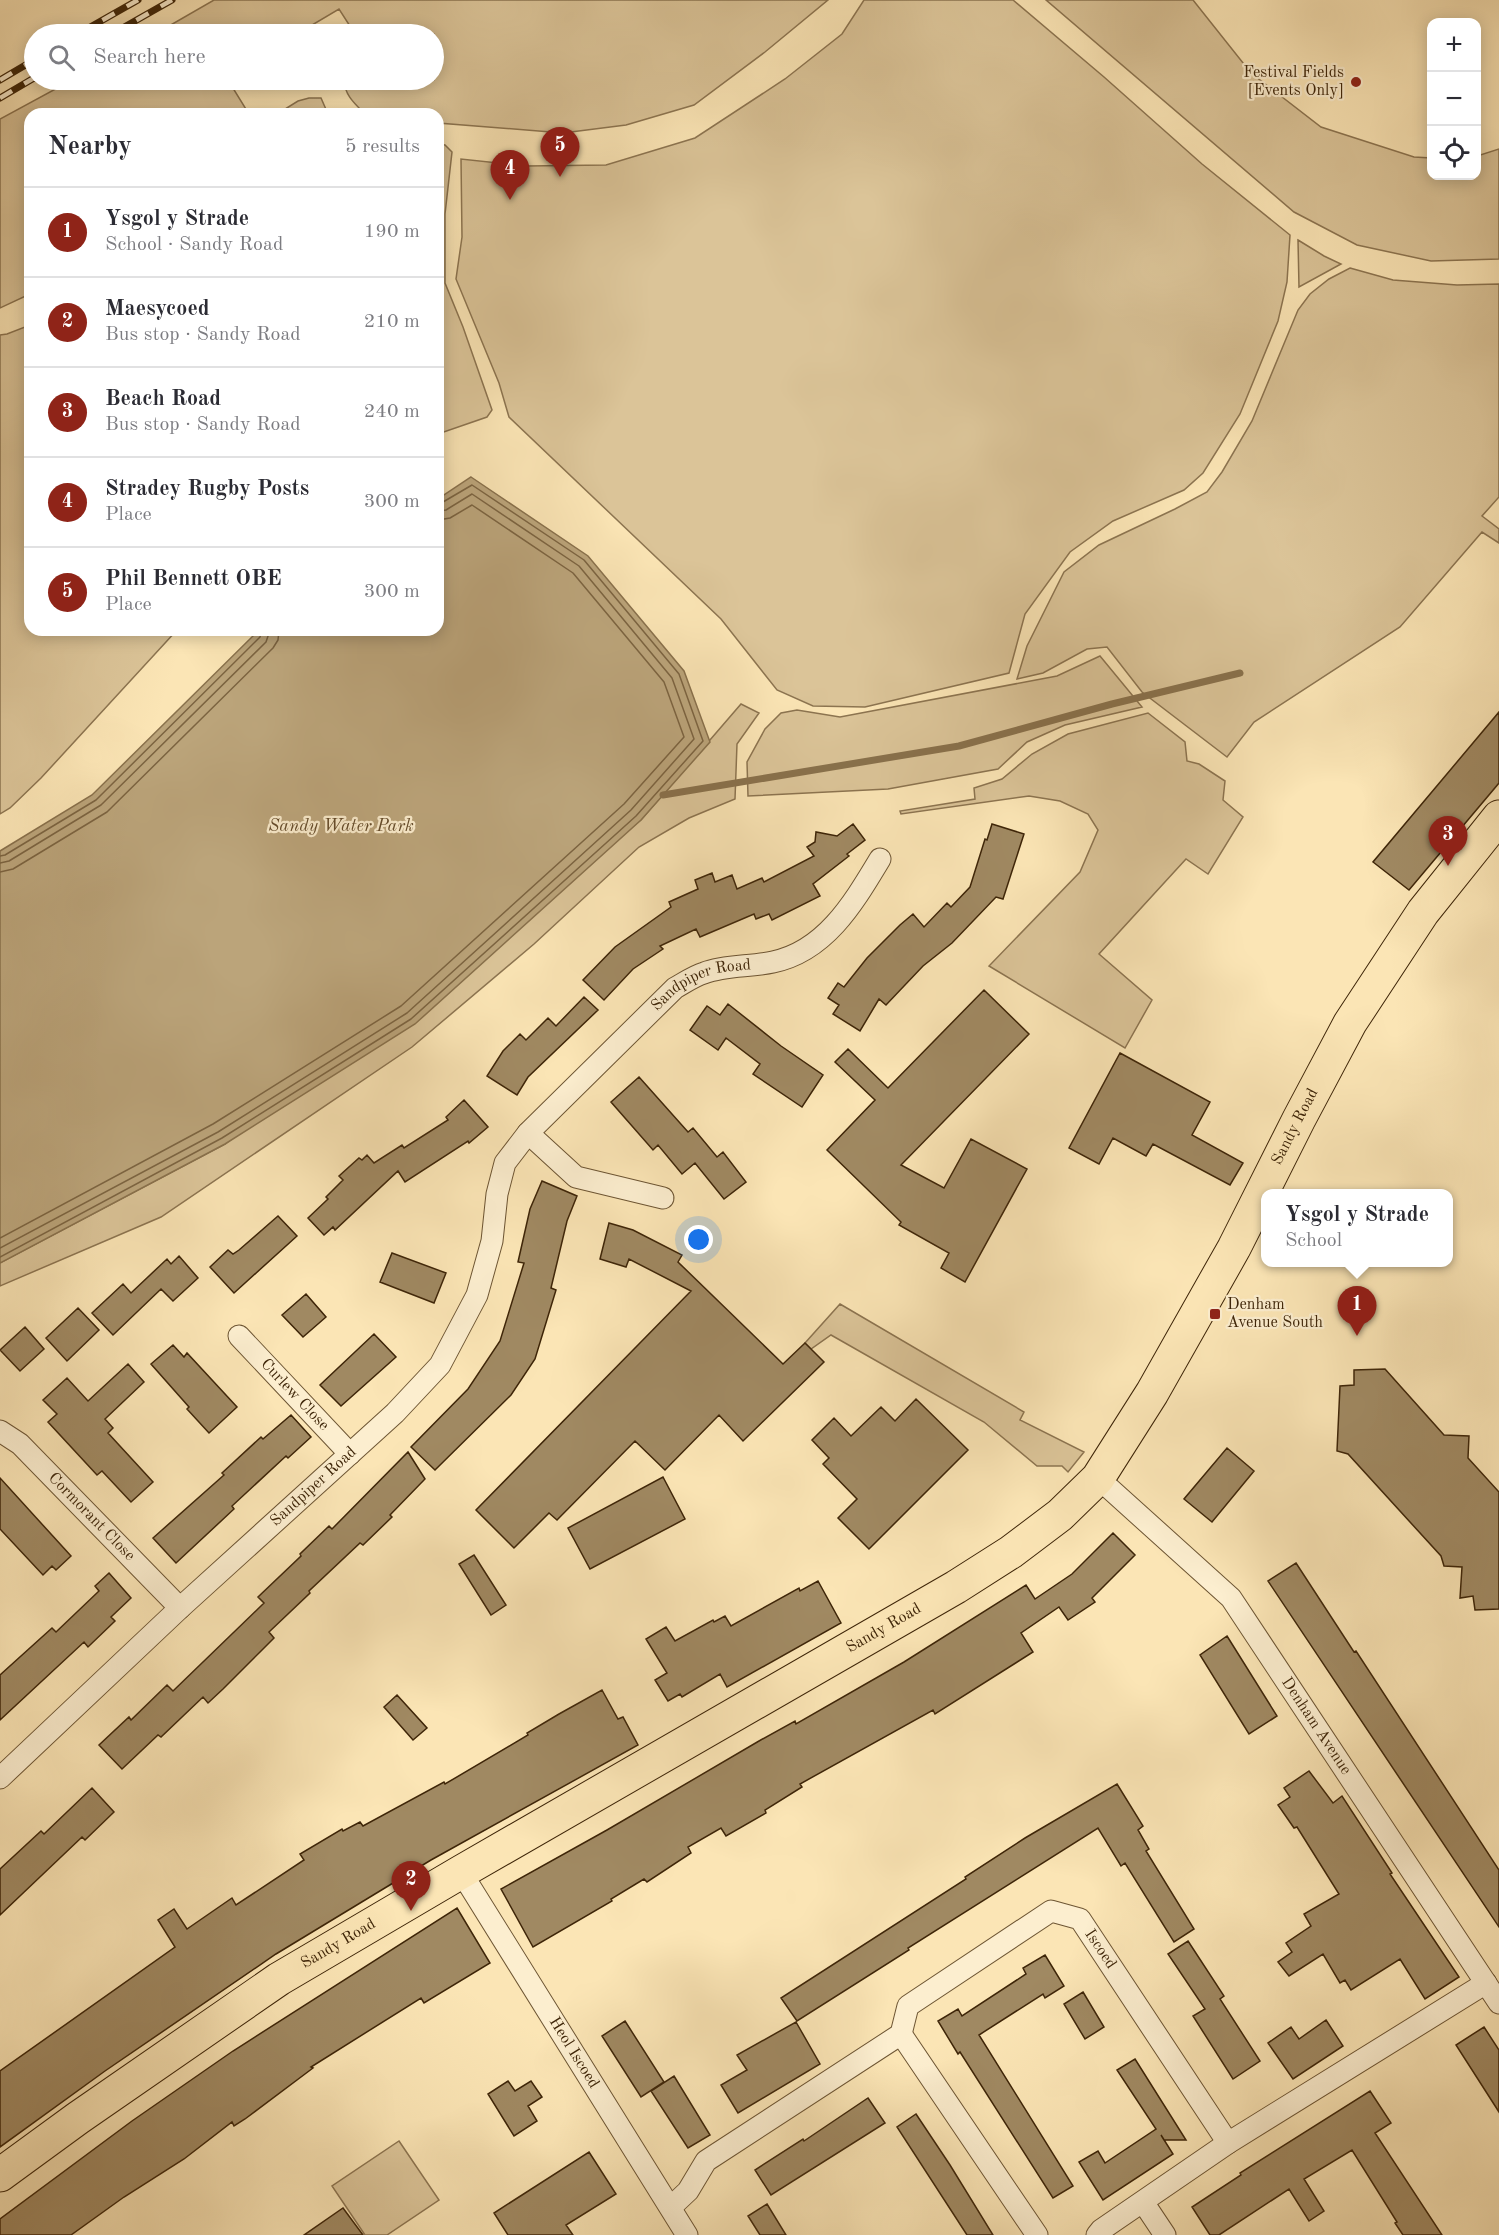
<!DOCTYPE html>
<html lang="en">
<head>
<meta charset="utf-8">
<style>
  body { margin:0; font-family:"Old Standard TT",serif; background:#f7f7f7; color:#2b2b33 }
  .controls { position:absolute; right:18px; top:18px; display:grid; overflow:hidden; border-radius:12px; box-shadow:0 3px 15px #0003 }
  .controls button { width:54px; height:54px; display:grid; place-items:center; padding:0; border:0; border-bottom:2px solid #e1e1e2; background:#fff; color:#2b2b33; font:30px sans-serif }
  .you { position:absolute; left:699px; top:1240px; width:21px; height:21px; margin:-15px; border:4px solid #fff; border-radius:50%; background:#1a73e8; box-shadow:0 0 0 9px #1a73e833 }
  .badge { display:grid; place-items:center; width:39px; height:39px; border-radius:50%; background:#8f2418; color:#fff; font-size:20px; font-weight:700 }
  .pin { position:absolute; translate:-50% -50px; filter:drop-shadow(0 2px 3px #0008) }
  .pin::after { content:''; position:absolute; top:32px; width:21px; height:18px; background:inherit; clip-path:polygon(0 0,100% 0,50% 100%) }
  .popup { position:absolute; left:1261px; top:1189px; width:192px; height:78px; box-sizing:border-box; display:grid; place-content:center; border-radius:12px; background:#fff; filter:drop-shadow(0 2px 4px #0005); font-size:20px; white-space:nowrap; color:#7c7c81 }
  .popup b { font-size:22px; color:#2b2b33 }
  .popup::after { content:''; position:absolute; left:50%; top:100%; margin-left:-12px; border:12px solid transparent; border-top-color:#fff }
  .list { margin:0; padding:0; list-style:none }
  h2 { display:flex; justify-content:space-between; align-items:center; height:78px; margin:0; padding:0 24px; font-size:26px }
  h2 small { font-size:20px; font-weight:400; color:#7c7c81 }
  .list li { display:grid; grid-template-columns:39px 1fr auto; gap:18px; align-items:center; box-sizing:border-box; height:90px; padding:0 24px; border-top:2px solid #e1e1e2 }
  .list b { display:block; font-size:22px; white-space:nowrap }
  .list p { margin:0; font-size:20px; white-space:nowrap; color:#7c7c81 }
  .list em { font-size:20px; font-style:normal; color:#7c7c81 }
  .icon { flex:none; width:33px; height:33px; fill:none; stroke:currentColor; stroke-width:2; stroke-linecap:round; stroke-linejoin:round }
  .map { position:relative; flex:none; width:1499px; height:2235px; overflow:hidden }
  .search { position:absolute; background:#fff; box-shadow:0 3px 15px #0003; left:24px; top:24px; width:420px; height:66px; display:flex; align-items:center; gap:15px; box-sizing:border-box; padding:0 21px; border-radius:33px; color:#7c7c81; font-size:22px }
  .panel { position:absolute; background:#fff; box-shadow:0 3px 15px #0003; left:24px; top:108px; width:420px; height:528px; border-radius:18px }
  .map>svg:first-child { display:block }
  .green { fill:#dbc498; stroke:#8c7450; stroke-width:1.5 }
  .water { fill:#bba47a; stroke:#89714c; stroke-width:1.5 }
  .lines { fill:none; stroke-linecap:round; stroke-linejoin:round }
  .shore { stroke:#7c6441; stroke-width:1.5 }
  .stream { stroke:#89714c; stroke-width:7 }
  .building { fill:#a08962; stroke:#3e2508; stroke-width:1.5 }
  .minor-casing { stroke:#6d5533; stroke-width:23 }
  .primary-casing { stroke:#3e2508; stroke-width:35 }
  .minor { stroke:#fceecf; stroke-width:21 }
  .primary { stroke:#fbe5b5; stroke-width:33 }
  .rail-casing { stroke:#3e2508; stroke-width:7 }
  .rail { stroke:#fceecf; stroke-width:4.5; stroke-dasharray:14; stroke-linecap:butt }
  .poi-dot { fill:#8f2418; stroke:#fceecf; stroke-width:2 }
  .labels { text-anchor:middle; dominant-baseline:central; stroke-width:4.5; stroke-linejoin:round; paint-order:stroke }
  .poi-label { font-size:16px; fill:#3e2508; stroke:#fceecf; text-anchor:end }
  .street-label { font-size:16px; fill:#3e2508; stroke:#fceecf }
  .water-label { font-size:18px; font-style:italic; fill:#644b2a; stroke:#fceecf }
</style>
</head>
<body>
<div class="map">
<svg width="1499" height="2235" viewBox="0 0 1499 2235">
  <rect width="100%" height="100%" fill="#fbe5b5"/>
  <filter id="stains"><feTurbulence type="fractalNoise" baseFrequency=".00333" numOctaves="4"/><feColorMatrix values="0 0 0 0 .2 0 0 0 0 .09 0 0 0 0 .02 0 0 0 .5 -.17"/></filter>
  <radialGradient id="worn" r=".72"><stop offset=".6" stop-color="#630" stop-opacity="0"/><stop offset="1" stop-color="#630" stop-opacity=".3"/></radialGradient>
  <path class="green" d="M214,0H828L765,52L694,105L626,125L563,133L438,123V114H365C356,105 343,94 345,80H434V34H355L339,9L297,34H155Z
    M864,0H1013L1104,77L1202,164L1290,235L1287,282L1278,321L1240,414L1203,473L1184,490L1113,521L1070,552L1025,614L1009,673L865,707L813,706L777,690L721,619L509,417L499,383L456,279L462,237L461,159L525,166L606,165L695,138L785,79L842,34Z
    M1046,0H1193L1251,73L1321,127L1414,157L1431,158L1432,176H1476L1477,156L1499,149V259L1431,261L1357,245L1294,212Z
    M72,80H228L249,114H30V294L0,308V119Z
    M309,98H321L328,114H277L298,101Z
    M438,144L445,145L452,152L445,214V283L463,327L492,410L487,417L438,434Z
    M1298,240L1324,256L1341,264L1299,287Z
    M1350,268L1393,280L1457,285L1499,284V497L1482,516L1499,529V543L1482,532L1400,627L1254,722L1227,757L1142,692L1107,647L1087,649L1043,673L1017,679L1027,646L1064,572L1099,545L1175,509L1207,492L1222,472L1252,421L1298,310L1310,294L1329,279Z
    M30,325V630H177L41,778L10,808L0,814V335L7,334Z
    M1100,656L1142,707L1065,725L1027,742L998,769L888,789L748,796L747,762L765,729L781,713L797,710L840,717L1057,676Z
    M741,704L759,713L737,744L735,799L689,818L639,847L534,944L412,1047L161,1217L0,1286V1263L225,1144L641,820Z
    M1148,713L1185,742L1187,761L1199,764L1225,781L1223,800L1243,817L1208,874L1186,859L1099,954L1152,1000L1125,1048L989,966L1080,872L1098,830L1088,814L1060,801L1029,796L901,814L900,811L975,799L974,788L1002,779L1032,754L1068,734Z
    M840,1304L1024,1412L1020,1420L1084,1452L1068,1472L1062,1466H1037L984,1422L831,1335L811,1349L805,1343Z
    M399,2141L439,2200L387,2235H365L332,2186Z"/>
  <path class="water" d="M471,477L588,556L684,671L710,742L641,820L415,1024L225,1144L0,1263V851L92,795L259,630H438V499Z"/>
  <g class="lines">
    <path class="shore" d="M0,856L5,855L96,800L260,637L262,630
      M0,863L9,861L101,805L266,642L270,630
      M0,872L13,869L107,812L273,648L278,640L279,630
      M0,1238L213,1124L401,1006L624,804L684,737L664,682L573,573L472,505L450,518L438,520
      M0,1248L218,1132L407,1013L631,810L694,739L672,678L579,566L472,494L446,510L438,511
      M0,1257L222,1138L411,1019L636,816L703,741L679,674L584,560L472,485L443,502L438,503"/>
    <path class="stream" d="M663,795L959,746L1112,704L1240,673"/>
  </g>
  <path class="building" d="M1499,712V783L1409,890L1373,862Z
    M853,824L865,840L847,854L849,856L813,884L820,896L772,920L769,914L756,919L754,914L700,937L696,929L660,946L663,949L633,969L604,1000L583,980L615,947L671,907L669,902L698,889L695,880L712,873L715,882L732,875L737,889L762,878L764,882L814,856L807,847L815,842L816,832L837,836Z
    M992,824L1024,834L1003,899L996,897L952,943L923,966L886,1005L879,999L860,1031L833,1014L839,1005L828,998L838,983L844,987L867,958L900,925L913,914L924,927L947,903L951,907L970,887L985,839L987,840Z
    M984,990L1029,1034L901,1165L944,1188L971,1139L1027,1169L965,1282L941,1268L949,1253L899,1225L901,1222L827,1150L875,1100L835,1062L848,1049L888,1088Z
    M584,997L598,1010L528,1077L517,1095L487,1076L503,1051L520,1034L526,1040L548,1018L556,1026Z
    M728,1004L781,1046L823,1075L802,1107L753,1074L760,1064L726,1038L718,1050L690,1030L707,1006L720,1015Z
    M1120,1053L1210,1102L1192,1135L1243,1163L1230,1185L1153,1144L1146,1156L1113,1138L1099,1164L1069,1148Z
    M639,1077L688,1132L693,1128L717,1157L723,1152L746,1182L724,1199L695,1163L682,1174L658,1145L653,1150L611,1102Z
    M464,1100L488,1127L469,1143L468,1141L405,1182L398,1171L335,1230L333,1227L324,1235L308,1218L328,1199L326,1197L343,1180L339,1176L359,1158L362,1160L367,1155L374,1163L402,1145L404,1148L448,1120L446,1117Z
    M542,1181L577,1196L567,1221L551,1288L556,1290L535,1359L511,1395L435,1470L411,1447L468,1389L500,1341L524,1263L518,1262L530,1209Z
    M278,1216L297,1236L234,1293L210,1267L228,1250L233,1254L239,1250Z
    M609,1223L633,1230L682,1255L678,1262L783,1364L805,1343L824,1362L743,1441L719,1415L665,1470L635,1441L557,1520L549,1513L514,1548L476,1510L691,1291L629,1259L626,1267L600,1259Z
    M392,1253L446,1273L434,1303L380,1282Z
    M179,1256L198,1278L173,1301L161,1289L113,1335L92,1313L123,1284L131,1293L167,1259L171,1264Z
    M306,1294L326,1317L303,1337L282,1315Z
    M78,1308L99,1330L67,1361L46,1338Z
    M25,1327L44,1349L20,1371L0,1350Z
    M374,1334L396,1357L341,1406L320,1385Z
    M173,1345L184,1357L187,1353L237,1407L209,1433L187,1409L189,1407L151,1364Z
    M128,1364L144,1382L105,1419L113,1428L108,1433L153,1482L131,1502L102,1471L97,1475L48,1422L57,1414L43,1400L67,1378L88,1401Z
    M1385,1369L1444,1435L1469,1436L1468,1458L1499,1492V1609L1475,1610L1473,1596L1460,1598L1462,1567L1444,1566L1441,1556L1348,1454L1337,1451L1340,1386L1354,1385V1370Z
    M916,1399L968,1450L869,1549L838,1518L857,1499L823,1464L829,1458L812,1440L834,1418L851,1436L881,1407L895,1421Z
    M291,1415L311,1437L288,1458L286,1456L232,1506L234,1509L176,1563L153,1538L224,1475L222,1473L261,1437L263,1439Z
    M1227,1448L1254,1471L1212,1522L1184,1499Z
    M408,1452L425,1479L390,1515L392,1517L363,1545L360,1543L309,1591L310,1593L269,1632L274,1638L223,1689L208,1703L203,1697L161,1737L158,1735L122,1769L99,1745L129,1717L131,1720L167,1685L173,1691L264,1603L258,1597L301,1556L300,1554L329,1526L332,1529Z
    M663,1477L685,1519L590,1569L568,1528Z
    M0,1478L71,1556L56,1570L52,1566L43,1575L0,1529Z
    M1113,1533L1135,1555L1092,1598L1095,1602L1068,1620L1059,1607L1021,1633L1033,1652L935,1714L933,1710L800,1784L802,1787L765,1810L766,1813L726,1836L721,1828L688,1847L691,1853L647,1882L644,1879L611,1899L612,1901L533,1947L501,1889L607,1830L759,1741L795,1721L796,1724L904,1662L1026,1585L1035,1599L1072,1574Z
    M474,1555L506,1605L491,1615L459,1564Z
    M1296,1563L1354,1652L1356,1651L1499,1870V1927L1268,1581Z
    M109,1573L131,1598L111,1617L115,1621L88,1647L84,1642L0,1720V1675L52,1628L56,1632L99,1591L95,1586Z
    M818,1581L841,1623L727,1687L720,1674L682,1697L680,1694L668,1701L655,1680L667,1673L646,1639L666,1627L675,1641L713,1620L714,1622L725,1616L731,1626L799,1588L800,1591Z
    M1227,1636L1277,1716L1249,1734L1200,1655Z
    M602,1690L618,1719L623,1717L638,1745L431,1860L276,1954L105,2071L0,2147V2071L175,1947L158,1920L174,1909L187,1929L232,1898L236,1905L304,1860L300,1854L342,1829L343,1831L360,1822L363,1826L444,1782L445,1784L528,1735L527,1733L559,1714Z
    M397,1695L427,1728L413,1740L384,1707Z
    M1309,1771L1333,1803L1342,1796L1392,1873L1390,1874L1459,1977L1425,1999L1400,1959L1351,1990L1345,1980L1340,1983L1323,1954L1289,1976L1278,1962L1292,1952L1286,1943L1311,1926L1304,1914L1339,1894L1297,1827L1294,1828L1278,1805L1290,1797L1284,1788Z
    M1117,1784L1143,1826L1138,1830L1149,1849L1146,1851L1194,1929L1174,1942L1125,1863L1121,1866L1098,1828L908,1948L909,1950L797,2021L781,1998L966,1879L965,1877L1025,1838Z
    M92,1788L114,1812L85,1840L82,1837L0,1915V1869L41,1831L44,1834Z
    M457,1908L490,1963L424,2003L421,1998L311,2067L313,2068L245,2119L234,2126L232,2122L184,2159L124,2197L71,2235H0V2219L132,2121L233,2051Z
    M1188,1941L1224,1996L1220,1999L1260,2061L1233,2079L1193,2016L1205,2009L1168,1954Z
    M1045,1955L1064,1986L1045,1998L1043,1994L979,2035L1073,2186L1053,2198L960,2052L958,2054L938,2021L958,2009L962,2016L1026,1974L1023,1968Z
    M1083,1992L1104,2027L1085,2039L1064,2004Z
    M1326,2020L1343,2046L1293,2079L1268,2043L1291,2027L1299,2039Z
    M625,2021L664,2082L641,2097L602,2036Z
    M796,2022L820,2064L738,2113L721,2085L747,2070L737,2055Z
    M1484,2027L1499,2050V2112L1456,2045Z
    M1135,2059L1186,2140H1164L1161,2135L1173,2154L1103,2200L1079,2162L1098,2151L1105,2163L1156,2129L1117,2070Z
    M674,2076L710,2135L688,2148L651,2091Z
    M508,2081L515,2091L531,2081L542,2097L528,2106L537,2121L514,2136L488,2094Z
    M1370,2091L1391,2123L1375,2133L1442,2235H1403L1395,2223L1397,2222L1352,2150L1304,2179L1324,2211L1309,2221L1289,2189L1219,2235H1210L1192,2207L1241,2175L1240,2173Z
    M868,2098L885,2123L771,2195L755,2170L803,2139L804,2141Z
    M916,2114L950,2165L993,2235H967L897,2127Z
    M589,2152L616,2194L566,2225L573,2235H508L494,2213Z
    M767,2204L786,2235H760L748,2216Z
    M343,2208L363,2235H304Z"/>
  <g class="lines">
    <g class="minor-casing">
      <g id="minor">
        <path d="M528,1133L576,1177L663,1198"/>
        <path id="s1" d="M239,1336L350,1454"/>
        <path id="s2" d="M0,1431L20,1444L180,1608"/>
        <path id="s3" d="M1098,1478L1231,1598L1499,2003"/>
        <path id="s4" d="M0,1778L180,1608L395,1413L440,1365L477,1295L492,1241L497,1194L505,1163L528,1133L675,988C684,983 694,976 704,973C725,965 750,967 773,962C826,951 854,902 880,859"/>
        <path id="s5" d="M461,1872L687,2235"/>
        <path d="M901,2034L1037,2235"/>
        <path d="M1143,2202L1165,2235"/>
        <path id="s6" d="M671,2207L688,2191L706,2161L901,2034L908,2006L1051,1911L1080,1919L1228,2143"/>
        <path d="M1097,2235L1101,2230L1228,2143L1486,1983"/>
      </g>
    </g>
    <g class="primary-casing">
      <g id="primary">
        <path id="s7" d="M0,2175L78,2118L279,1979L461,1872L956,1587L1011,1552L1060,1515L1098,1478L1152,1393L1234,1248L1299,1119L1350,1023L1423,912L1499,817"/>
      </g>
    </g>
    <use href="#minor" class="minor"/>
    <use href="#primary" class="primary"/>
    <g class="rail-casing">
      <path id="rail" d="M78,34L138,0
        M112,34L172,0
        M0,80L34,60
        M0,98L34,78"/>
    </g>
    <use href="#rail" class="rail"/>
  </g>
  <g class="poi-dot">
    <circle cx="1356" cy="82" r="6"/>
    <rect x="1209" y="1308" width="12" height="12" rx="3"/>
  </g>
  <g class="labels">
    <g class="poi-label">
      <text x="1344" y="73">Festival Fields<tspan x="1344" dy="18">[Events Only]</tspan></text>
      <text x="1227" y="1305" text-anchor="start">Denham<tspan x="1227" dy="18">Avenue South</tspan></text>
    </g>
    <g class="street-label">
      <text stroke="none"><textPath href="#s4" startOffset="1088">Sandpiper Road</textPath></text>
      <text stroke="none"><textPath href="#s7" startOffset="1706">Sandy Road</textPath></text>
      <text stroke="none"><textPath href="#s1" startOffset="81">Curlew Close</textPath></text>
      <text stroke="none"><textPath href="#s4" startOffset="428">Sandpiper Road</textPath></text>
      <text stroke="none"><textPath href="#s2" startOffset="126">Cormorant Close</textPath></text>
      <text stroke="none"><textPath href="#s7" startOffset="1040">Sandy Road</textPath></text>
      <text stroke="none"><textPath href="#s3" startOffset="333">Denham Avenue</textPath></text>
      <text stroke="none"><textPath href="#s7" startOffset="410">Sandy Road</textPath></text>
      <text stroke="none"><textPath href="#s6" startOffset="558">Iscoed</textPath></text>
      <text stroke="none"><textPath href="#s5" startOffset="213">Heol Iscoed</textPath></text>
    </g>
    <g class="water-label">
      <text x="341" y="826">Sandy Water Park</text>
    </g>
  </g>
  <rect width="100%" height="100%" filter="url(#stains)"/>
  <rect width="100%" height="100%" fill="url(#worn)"/>
</svg>
<div class="controls">
<button>+</button>
<button>−</button>
<button><svg class="icon" aria-label="locate" viewBox="0 0 24 24"><circle cx="12" cy="12" r="6"/><path d="M12 2v4M12 18v4M2 12h4M18 12h4"/></svg></button>
</div>
<div class="you"></div>
<div class="pin badge" style="left:1357px;top:1336px">1</div>
<div class="popup"><b>Ysgol y Strade</b>School</div>
<div class="pin badge" style="left:411px;top:1911px">2</div>
<div class="pin badge" style="left:1448px;top:866px">3</div>
<div class="pin badge" style="left:510px;top:200px">4</div>
<div class="pin badge" style="left:560px;top:177px">5</div>
<div class="search"><svg class="icon" aria-label="search" viewBox="0 0 24 24"><circle cx="10" cy="10" r="6"/><path d="M15 15l6 6"/></svg>Search here</div>
<section class="panel">
<h2>Nearby<small>5 results</small></h2>
<ul class="list">
<li><span class="badge">1</span><div><b>Ysgol y Strade</b><p>School · Sandy Road</p></div><em>190 m</em></li>
<li><span class="badge">2</span><div><b>Maesycoed</b><p>Bus stop · Sandy Road</p></div><em>210 m</em></li>
<li><span class="badge">3</span><div><b>Beach Road</b><p>Bus stop · Sandy Road</p></div><em>240 m</em></li>
<li><span class="badge">4</span><div><b>Stradey Rugby Posts</b><p>Place</p></div><em>300 m</em></li>
<li><span class="badge">5</span><div><b>Phil Bennett OBE</b><p>Place</p></div><em>300 m</em></li>
</ul>
</section>
</div>
</body>
</html>
